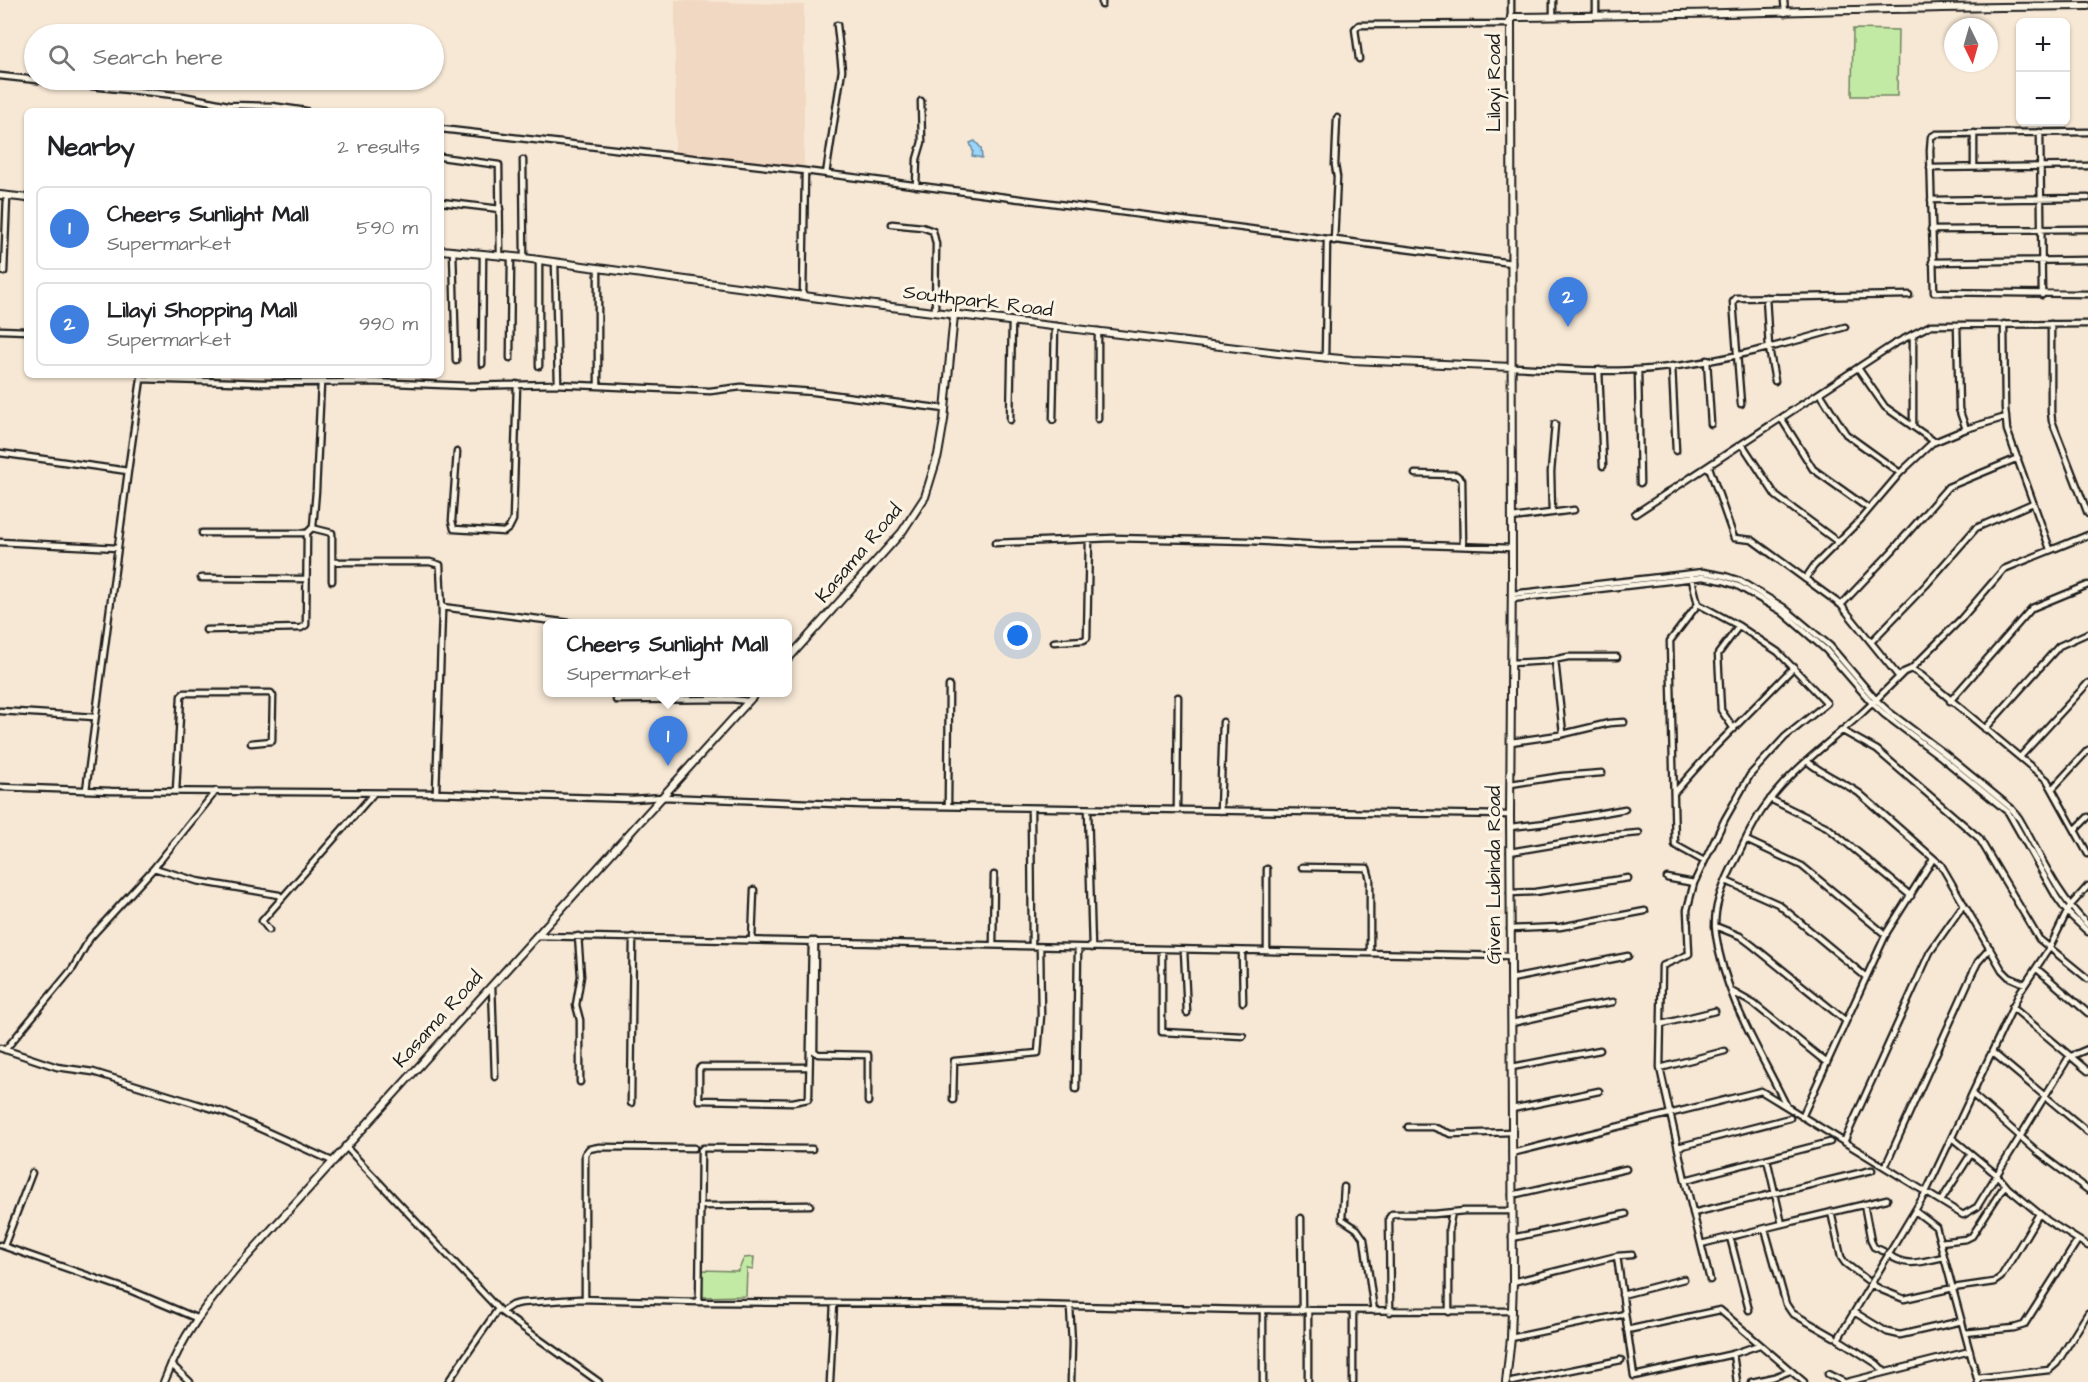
<!DOCTYPE html>
<html lang="en">
<head>
<meta charset="utf-8">
<style>
  body { margin:0; font-family:"Architects Daughter",sans-serif; background:#f2f2f2; color:#202124 }
  .controls { position:absolute; right:18px; top:18px; display:grid; overflow:hidden; border-radius:9px; box-shadow:0 2px 4px #0004 }
  .controls button { width:54px; height:54px; display:grid; place-items:center; padding:0; border:0; border-bottom:2px solid #e0e0e0; background:#fff; color:#202124; font:30px sans-serif }
  .compass { position:absolute; left:1944px; top:18px; width:54px; height:54px; border-radius:50%; background:#fff; box-shadow:0 2px 4px #0004; rotate:175deg }
  .you { position:absolute; left:1018px; top:636px; width:21px; height:21px; margin:-15px; border:4px solid #fff; border-radius:50%; background:#1a73e8; box-shadow:0 0 0 9px #1a73e833 }
  .badge { display:grid; place-items:center; width:39px; height:39px; border-radius:50%; background:#0b8043; color:#fff; font-size:20px; font-weight:700 }
  .pin { position:absolute; translate:-50% -50px; filter:drop-shadow(0 2px 3px #0008) }
  .pin::after { content:''; position:absolute; top:32px; width:21px; height:18px; background:inherit; clip-path:polygon(0 0,100% 0,50% 100%) }
  .popup { position:absolute; left:543px; top:619px; width:249px; height:78px; box-sizing:border-box; display:grid; place-content:center; border-radius:9px; background:#fff; filter:drop-shadow(0 2px 4px #0005); font-size:20px; white-space:nowrap; color:#757577 }
  .popup b { font-size:22px; color:#202124 }
  .popup::after { content:''; position:absolute; left:50%; top:100%; margin-left:-12px; border:12px solid transparent; border-top-color:#fff }
  .list { margin:0; padding:0; list-style:none }
  h2 { display:flex; justify-content:space-between; align-items:center; height:78px; margin:0; padding:0 24px; font-size:26px }
  h2 small { font-size:20px; font-weight:400; color:#757577 }
  .list li { display:grid; grid-template-columns:39px 1fr auto; gap:18px; align-items:center; box-sizing:border-box; height:84px; margin:0 12px 12px; padding:0 12px; border:2px solid #e0e0e0; border-radius:9px }
  .list b { display:block; font-size:22px; white-space:nowrap }
  .list p { margin:0; font-size:20px; white-space:nowrap; color:#757577 }
  .list em { font-size:20px; font-style:normal; color:#757577 }
  .icon { flex:none; width:33px; height:33px; fill:none; stroke:currentColor; stroke-width:2; stroke-linecap:round; stroke-linejoin:round }
  .map { position:relative; flex:none; width:2088px; height:1382px; overflow:hidden }
  .search { position:absolute; background:#fff; box-shadow:0 2px 4px #0004; left:24px; top:24px; width:420px; height:66px; display:flex; align-items:center; gap:15px; box-sizing:border-box; padding:0 21px; border-radius:33px; color:#757577; font-size:22px }
  .panel { position:absolute; background:#fff; box-shadow:0 2px 4px #0004; left:24px; top:108px; width:420px; height:270px; border-radius:9px }
  .map>svg:first-child { display:block }
  .built { fill:#f1d8c2 }
  .green { fill:#c3eaa5; stroke:#708360; stroke-width:1.5 }
  .water { fill:#99d4f9; stroke:#678aa1; stroke-width:1.5 }
  .lines { fill:none; stroke-linecap:round; stroke-linejoin:round }
  .street-casing { stroke:#1c1c1c; stroke-width:9 }
  .secondary-casing { stroke:#1c1c1c; stroke-width:10 }
  .street { stroke:#fcf5e5; stroke-width:4.5 }
  .secondary { stroke:#fcf5e5; stroke-width:6 }
  .labels { text-anchor:middle; dominant-baseline:central; stroke-width:6; stroke-linejoin:round; paint-order:stroke }
  .street-label { font-size:20px; fill:#1c1c1c; stroke:#fcf5e5 }
</style>
</head>
<body>
<div class="map">
<svg width="2088" height="1382" viewBox="0 0 2088 1382">
  <rect width="100%" height="100%" fill="#f7e8d5"/>
  <filter id="ink" filterUnits="userSpaceOnUse"><feTurbulence type="fractalNoise" baseFrequency=".0167" numOctaves="2"/><feDisplacementMap in="SourceGraphic" scale="12" xChannelSelector="R" yChannelSelector="G"/><feConvolveMatrix kernelMatrix="1 2 1 2 8 2 1 2 1" color-interpolation-filters="sRGB"/></filter>
  <g filter="url(#ink)">
    <path class="built" d="M675,0L804,5V171L675,153Z"/>
    <path class="green" d="M1853,29L1898,30L1897,96H1852Z
      M754,1257L753,1270L747,1269L746,1296L702,1297L701,1270L738,1271L744,1258Z"/>
    <path class="water" d="M975,141L981,148L982,158L972,156L973,151L970,143Z"/>
    <g class="lines">
      <g class="street-casing">
        <path id="street" d="M1596,0V15
          M1784,0L1785,13
          M1102,5V0
          M1553,16V0
          M1359,59L1355,29L1359,25L1508,24L1511,17V0
          M0,76L183,96L228,105L272,106L306,111
          M441,129L805,171L1512,263
          M2040,132L2042,295
          M2088,132L1936,134L1931,137L1930,150L1934,292L2088,294
          M441,157L499,165L500,256
          M523,160L524,258
          M1974,167V133
          M1930,168L2088,166
          M826,174L842,70L837,25
          M916,186L917,159L922,142L921,101
          M1931,200L2088,198
          M441,202L500,209
          M892,224L922,227L933,231L936,244L935,312
          M1931,230L2088,229
          M1334,241L1337,177L1335,165L1337,118
          M453,251L456,361
          M1932,262L2088,260
          M555,263L558,384
          M4,272L7,196
          M803,296L805,171
          M1766,297L1769,348L1775,381
          M2004,324L2005,408L2007,430L2050,549
          M2051,324V412L2052,421L2088,514
          M1957,325L1959,409L1966,429
          M0,330L27,331
          M1098,331V419
          M1913,334V427
          M510,358L511,257
          M1325,358L1327,240
          M1707,360L1711,424
          M482,364L483,254
          M539,366V261
          M1672,366L1676,451
          M1512,367C1553,368 1596,373 1637,370C1706,366 1779,346 1845,327
          M1858,368L1885,407L1935,442
          M1599,370L1603,466
          M1638,370L1640,483
          M141,375V379L264,383L370,382L467,386L554,384L710,391L741,387L814,392L945,409
          M598,385V269
          M1820,393L1846,434L1900,473
          M1741,404L1733,302L1736,298L1909,295
          M1781,418L1813,469L1869,509
          M1010,420L1012,322
          M1053,420L1055,326
          M1742,444L1776,496L1838,542
          M457,452L452,521L454,529L504,532L509,528L513,520L517,384
          M0,453L128,471L86,790
          M1709,467L1734,538L1752,540L1841,605L1899,677
          M128,471L141,379
          M1415,474L1456,475L1462,480L1463,546
          M1552,513L1551,472L1555,424
          M1635,514L1894,344L1931,325L2088,324
          M1512,518L1574,510
          M312,528L332,533V581
          M202,533H307
          M0,542L118,548
          M995,543L1113,538L1250,541L1322,545L1396,544L1512,548
          M332,562H430L440,565L442,612L436,793
          M1691,576L1698,604L1670,641L1675,845L1704,861
          M201,578L306,579
          M1805,579L1814,566L1860,520L1900,473L1932,443L1966,429L2006,417
          M1512,594L1703,572L1725,576L1740,581L1783,607L1830,646L1876,700L1888,711L1944,753L2011,808L2019,818C2040,854 2057,896 2088,925
          M1512,599L1703,577L1724,581L1738,586L1781,611L1826,650L1872,703L1885,715L1941,757L2008,812L2057,898L2067,912L2088,932
          M1698,604L1739,626L1778,652L1827,703L1785,737L1750,775L1725,819L1694,883L1687,910L1689,954L1662,966L1660,1068L1685,1180L1830,1142
          M1841,605L1892,551L1948,487L2018,458
          M442,607L578,624
          M206,630L301,628L306,625L307,533L313,527L316,491L321,383
          M1872,641L1926,585L1976,528L2033,503
          M1054,642L1084,640L1087,638L1089,539
          M1555,660L1563,733
          M1511,663L1548,661L1568,657H1617
          M1911,669L1961,619L2004,569L2088,535
          M616,700L731,699L748,701
          M1950,701L2032,608L2088,585
          M0,711L95,717
          M1734,729L1721,710L1718,654L1739,626
          M1985,729L2059,646L2088,633
          M1841,730L1877,750L1979,838L2039,939L2088,979
          M1511,742L1559,735L1609,723L1624,722
          M2020,757L2088,683
          M1807,761C1823,775 1842,781 1859,793L1941,865L2002,970L2009,977L2025,984
          M1511,784L1562,776L1602,773
          M0,787L111,791L436,793L632,799L663,797L861,805L1510,815
          M2053,788L2088,750
          M176,791L181,696L184,693H271L273,696L272,741L251,743
          M1674,793L1714,748L1794,667
          M1770,799L1827,827L1911,896
          M948,806L949,686
          M1031,808L1032,946
          M1088,809L1092,948
          M1177,810L1178,697
          M1220,811L1223,722
          M1510,827L1546,823L1625,809
          M2075,830L2088,817
          M1746,840L1802,866L1886,935
          M1510,852L1604,836L1639,833
          M1302,867L1367,868L1370,879V953
          M154,868L197,881L279,895L282,898
          M1667,878L1694,883
          M1726,881L1778,904L1866,977
          M1510,893L1535,892L1628,878
          M1715,926L1740,936L1752,945L1846,1021
          M1510,929L1560,927L1645,911
          M269,930L262,921L374,793
          M536,936L1511,956
          M578,936L581,976L576,1005L580,1020V1082
          M752,940L754,890
          M815,941L814,1051L818,1054L868,1055V1102
          M993,945L994,875
          M1162,949V1032L1243,1036
          M1184,950L1187,1013
          M1242,951L1243,1002
          M1267,951V869
          M2036,968L2088,1013
          M1511,979L1628,956
          M492,985L495,1077
          M1731,991L1754,1004L1827,1063
          M2012,1007L2088,1071
          M1512,1023L1583,1007L1613,1002
          M1662,1024L1715,1011
          M0,1048L57,1067L93,1072L223,1112L332,1161
          M5,1050L73,968L90,938L154,868L216,791
          M1992,1052L2088,1132
          M808,1067H701L699,1069V1100L793,1102L808,1099L809,1096L812,941
          M1512,1067L1600,1050
          M1660,1068L1725,1051
          M1076,1089L1078,948
          M1972,1094L2040,1154L2088,1190
          M953,1100L954,1061L1038,1053L1041,1015L1040,947
          M631,1103L633,937
          M1787,1107C1760,1051 1725,998 1716,935C1712,909 1722,888 1733,865C1743,846 1751,826 1763,809C1789,771 1828,744 1862,713C1876,700 1890,686 1904,672L1911,669L1921,675L2047,780L2088,854
          M1512,1109L1599,1091
          M1802,1117L1887,932L1933,859
          M1408,1127H1433L1451,1134L1512,1132
          M1952,1138L1997,1175L2008,1188L2048,1221L2088,1246
          M1844,1142L1930,952L1964,904
          M345,1146L501,1312L599,1382
          M1678,1147L1790,1118
          M1512,1153L1761,1091L1963,1215L1977,1207L2069,1057L2088,1049
          M1885,1167L1972,974L1978,962L1990,948
          M1685,1180L1710,1280
          M1344,1187L1342,1219L1357,1229L1364,1239L1374,1311
          M1512,1195L1626,1169
          M1941,1201L1971,1154
          M1864,1204L1871,1241L1874,1247L1883,1251
          M700,1206L810,1205
          M1915,1211L1936,1227L1978,1382
          M1831,1212L1841,1257L1845,1263L1867,1280
          M1693,1213L1872,1170
          M1301,1218L1302,1311
          M1782,1224L1887,1199
          M1765,1229L1786,1304L1792,1313L1834,1337
          M1730,1237L1749,1310
          M1512,1238L1626,1214
          M1940,1242L1966,1239L1972,1236L2005,1185
          M1701,1244L1782,1224L1767,1159
          M0,1245L132,1291L196,1318
          M4,1246L32,1173
          M1888,1254C1907,1269 1922,1261 1944,1257
          M1617,1256L1634,1376L1733,1354L1759,1345
          M1513,1282L1617,1256L1632,1255
          M1871,1284L1882,1290L1904,1299L1953,1288L1994,1282L2001,1277L2039,1214
          M1622,1295L1684,1279
          M585,1299V1154L589,1149L599,1147L694,1148
          M699,1302L701,1150L703,1148L812,1149
          M1070,1307L1072,1343L1071,1382
          M1353,1311V1382
          M501,1312L512,1305L521,1303L579,1299L699,1302L993,1304L1246,1310L1512,1311
          M1390,1312L1389,1218L1392,1214H1434L1464,1211H1512
          M1449,1312V1228L1452,1212
          M1854,1312L1887,1332L1900,1335L1962,1321
          M1627,1330L1720,1310L1804,1382
          M1965,1333L2014,1328L2024,1325L2078,1240
          M1511,1338L1625,1314
          M1733,1354L1737,1382
          M171,1364L190,1382
          M1885,1372L1877,1364L1838,1339L1926,1192L2020,992L2050,947L2070,906L2088,886
          M1828,1374L1844,1382
          M1977,1378L2049,1370L2057,1363L2088,1313
          M448,1382L498,1309
          M830,1382L834,1303
          M1263,1382V1310
          M1308,1382V1311
          M1512,1382L1621,1360
          M1752,1382L1774,1377L1790,1371
          M1847,1382L1970,1351"/>
      </g>
      <g class="secondary-casing">
        <path id="secondary" d="M0,195L27,198
          M441,250L524,258L841,301L1287,354L1352,360L1512,367
          M788,659L902,532L925,497L938,455L944,420L954,315
          M164,1382C183,1334 204,1308 236,1269L757,692
          M1506,1382L1511,1338L1513,1282L1510,815L1512,569L1511,17C1703,15 1896,7 2088,6"/>
      </g>
      <use href="#street" class="street"/>
      <use href="#secondary" class="secondary"/>
    </g>
  </g>
  <g class="labels">
    <g class="street-label">
      <text transform="translate(1494 83) rotate(-90)">Lilayi Road</text>
      <text transform="translate(978 301) rotate(7)">Southpark Road</text>
      <text transform="translate(859 553) rotate(-50)">Kasama Road</text>
      <text transform="translate(1494 875) rotate(-90)">Given Lubinda Road</text>
      <text transform="translate(438 1019) rotate(-48)">Kasama Road</text>
    </g>
  </g>
</svg>
<div class="controls">
<button>+</button>
<button>−</button>
</div>
<svg class="compass" viewBox="-18 -18 36 36"><path d="M0-13l5 13h-10z" fill="#e53935"/><path d="M0 13l5-13h-10z" fill="#757577"/></svg>
<div class="you"></div>
<div class="pin badge" style="left:668px;top:766px;background:#3f7fe0">1</div>
<div class="popup"><b>Cheers Sunlight Mall</b>Supermarket</div>
<div class="pin badge" style="left:1568px;top:327px;background:#3f7fe0">2</div>
<div class="search"><svg class="icon" aria-label="search" viewBox="0 0 24 24"><circle cx="10" cy="10" r="6"/><path d="M15 15l6 6"/></svg>Search here</div>
<section class="panel">
<h2>Nearby<small>2 results</small></h2>
<ul class="list">
<li><span class="badge" style="background:#3f7fe0">1</span><div><b>Cheers Sunlight Mall</b><p>Supermarket</p></div><em>590 m</em></li>
<li><span class="badge" style="background:#3f7fe0">2</span><div><b>Lilayi Shopping Mall</b><p>Supermarket</p></div><em>990 m</em></li>
</ul>
</section>
</div>
</body>
</html>
